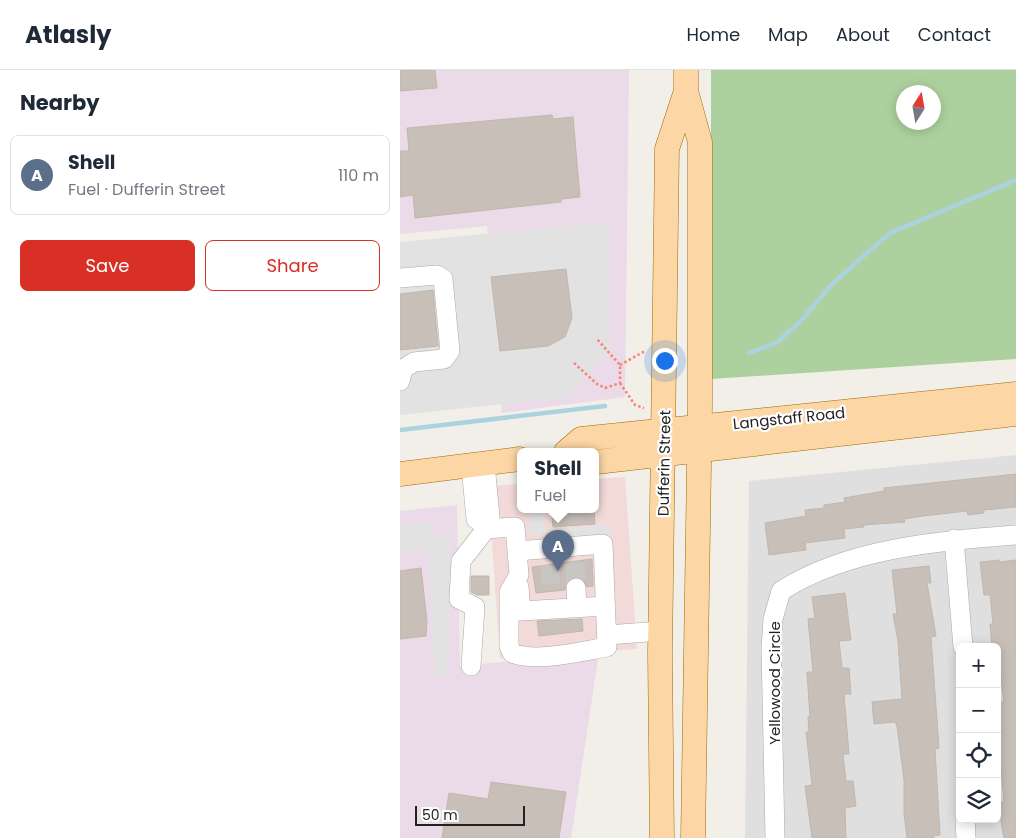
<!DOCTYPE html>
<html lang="en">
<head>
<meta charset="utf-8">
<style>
  body { margin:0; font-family:Poppins,sans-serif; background:#f2f2f3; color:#1f2937 }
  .controls { position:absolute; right:15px; bottom:15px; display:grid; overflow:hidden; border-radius:8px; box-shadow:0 2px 12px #0003 }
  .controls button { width:45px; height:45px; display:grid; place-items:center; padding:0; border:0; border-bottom:1px solid #e0e1e3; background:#fff; color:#1f2937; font:25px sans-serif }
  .compass { position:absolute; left:496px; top:15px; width:45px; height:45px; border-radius:50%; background:#fff; box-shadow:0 2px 12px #0003; rotate:11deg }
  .scale { position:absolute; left:15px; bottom:12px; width:110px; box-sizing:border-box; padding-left:5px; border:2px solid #222; border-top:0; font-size:14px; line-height:18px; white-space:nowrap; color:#222; -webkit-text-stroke:4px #fff; paint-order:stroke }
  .you { position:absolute; left:264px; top:290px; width:18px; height:18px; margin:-12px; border:4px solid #fff; border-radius:50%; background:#1a73e8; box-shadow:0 0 0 8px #1a73e833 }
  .badge { display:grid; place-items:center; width:32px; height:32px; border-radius:50%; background:#d93025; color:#fff; font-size:16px; font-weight:700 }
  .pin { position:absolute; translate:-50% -41px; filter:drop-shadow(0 1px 2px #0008) }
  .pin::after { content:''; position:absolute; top:26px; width:18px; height:15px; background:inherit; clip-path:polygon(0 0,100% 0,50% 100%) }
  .popup { position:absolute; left:117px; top:378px; width:82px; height:65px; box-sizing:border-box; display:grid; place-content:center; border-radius:8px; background:#fff; filter:drop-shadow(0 1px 4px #0005); font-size:16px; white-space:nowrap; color:#747a83 }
  .popup b { font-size:19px; color:#1f2937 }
  .popup::after { content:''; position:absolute; left:50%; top:100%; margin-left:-10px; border:10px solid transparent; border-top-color:#fff }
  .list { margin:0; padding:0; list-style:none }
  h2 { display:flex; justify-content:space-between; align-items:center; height:65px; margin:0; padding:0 20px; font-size:21px }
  h2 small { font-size:16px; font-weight:400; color:#747a83 }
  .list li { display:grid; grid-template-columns:32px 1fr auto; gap:15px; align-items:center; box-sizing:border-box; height:80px; margin:0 10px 10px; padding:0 10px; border:1px solid #e0e1e3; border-radius:8px }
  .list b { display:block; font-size:19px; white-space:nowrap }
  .list p { margin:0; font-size:16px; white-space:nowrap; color:#747a83 }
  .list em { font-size:16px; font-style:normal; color:#747a83 }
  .actions { display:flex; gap:10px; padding:15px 20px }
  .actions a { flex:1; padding:11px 0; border:1px solid #d93025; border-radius:8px; text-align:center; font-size:18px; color:#d93025 }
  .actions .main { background:#d93025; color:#fff }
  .icon { flex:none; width:28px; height:28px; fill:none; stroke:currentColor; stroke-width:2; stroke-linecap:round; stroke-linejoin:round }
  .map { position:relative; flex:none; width:616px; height:768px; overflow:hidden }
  header { display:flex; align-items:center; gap:30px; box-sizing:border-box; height:70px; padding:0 25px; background:#fff; border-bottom:1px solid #e0e1e3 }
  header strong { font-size:24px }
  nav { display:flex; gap:28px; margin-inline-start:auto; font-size:18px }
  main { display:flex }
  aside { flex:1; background:#fff }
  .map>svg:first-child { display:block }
  .residential { fill:#e0dfdf; fill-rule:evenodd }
  .commercial { fill:#f2dad9 }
  .industrial { fill:#ebdbe8 }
  .forest { fill:#add19e; fill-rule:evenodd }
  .parking { fill:#e2e2e2 }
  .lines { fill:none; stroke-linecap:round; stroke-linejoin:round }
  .stream { stroke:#aad3df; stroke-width:4.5 }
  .building { fill:#c7bfb8; stroke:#c4b6ab }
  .minor-tunnel { stroke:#c8c6c1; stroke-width:19; stroke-dasharray:19 9; stroke-linecap:butt }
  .minor-casing { stroke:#a9a9a9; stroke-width:20 }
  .major-casing { stroke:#a06b00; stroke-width:25 }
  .path { stroke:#fa8072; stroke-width:2.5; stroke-dasharray:2.5 2.5; stroke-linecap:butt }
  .minor { stroke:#fff; stroke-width:19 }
  .major { stroke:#fcd6a4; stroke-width:24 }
  .labels { text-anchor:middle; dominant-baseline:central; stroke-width:4.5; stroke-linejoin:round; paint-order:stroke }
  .street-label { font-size:15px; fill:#222; stroke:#fff }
</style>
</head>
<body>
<header>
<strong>Atlasly</strong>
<nav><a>Home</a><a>Map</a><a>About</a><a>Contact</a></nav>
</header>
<main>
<aside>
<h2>Nearby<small></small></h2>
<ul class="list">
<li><span class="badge" style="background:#5c6f8a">A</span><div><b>Shell</b><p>Fuel · Dufferin Street</p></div><em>110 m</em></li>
</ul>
<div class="actions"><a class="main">Save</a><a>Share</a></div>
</aside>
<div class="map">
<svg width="616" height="768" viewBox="0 0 616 768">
  <rect width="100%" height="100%" fill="#f2efe9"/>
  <path class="residential" d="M616,385V768H345L349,411ZM560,577H597V749H560Z"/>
  <path class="commercial" d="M225,407L237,579L100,588L88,416L120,414V440H196V409Z"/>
  <path class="industrial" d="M0,0H229L225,327L102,343L87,156L0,164Z
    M57,435L60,596L199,583L171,768H0V441Z"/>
  <path class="forest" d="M311,0H616V289L311,309ZM503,22H534V52H503Z"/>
  <path class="parking" d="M210,152V281L167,327L0,345V172Z
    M129,440H144L146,465H130Z
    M32,452L34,465H51L48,605L35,606L28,481L0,483V455Z
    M210,454L211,466L149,472L148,460Z"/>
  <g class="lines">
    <path class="stream" d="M349,283L376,273L399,253L433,213L490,163L616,110
      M0,360L205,336"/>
  </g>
  <path class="building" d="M0,0H35L37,18L0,21Z
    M152,45L153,49L173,47L180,127L161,129V132L15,148L13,125L0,127V81H9L7,58Z
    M166,199L172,248L165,267L148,276L100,281L91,207Z
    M33,220L38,276L0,280V224Z
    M616,404V437L584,440V443L568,445L567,441L523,446L504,449L505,452L463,455L464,457L444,459L445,468L405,473L406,480L369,485L365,453L406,446L405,440L424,438V435L445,432L444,428L484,421V418Z
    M151,440H194L195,454L153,457Z
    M192,489L193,516L187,517L182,508L175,507L166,512L165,520L136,523L132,497Z
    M599,490V492L616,490V768H604L602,758L599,732H604L597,652H600L598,633L604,632L597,577H592L590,554H593L590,525H584L580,492Z
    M529,496L531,513H527L536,566L531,567L539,678L535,679L540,765L533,766L534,768H507L504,743V710L497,656L495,652L474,654L472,632L502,629L498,571L493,544H497L492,500Z
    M21,498L27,551L26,566L0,569V501Z
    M71,506H89V525H77L71,522Z
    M445,523L451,570L439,571L442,598H449L451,624H444L449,684H443L446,711H453L456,736L445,738L446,768H412L405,716L412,715L406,662H409L408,647H410L407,602H413L408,549L415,548L412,527Z
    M182,549L183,561L139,566L137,551Z
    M91,712L166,722L159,768H42L49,723L88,729Z"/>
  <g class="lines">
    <path class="minor-tunnel" d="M175,492L176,518
      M150,495L151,521"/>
    <g class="minor-casing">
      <path id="minor" d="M0,208L37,205L43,209L50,281L44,289L14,292L3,299L0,311
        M71,396L76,449L85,455
        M86,459L115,457L119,505L109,522V576L112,583C136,593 182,581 207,577L203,474L117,481
        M554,469L563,577
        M119,517L121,541L206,536
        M176,518L177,538
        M207,565L261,561
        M71,596L75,537L59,529L61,491L86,459L85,455L90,447L85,394
        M565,749L566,768
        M375,768L371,578L373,549L381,521C448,478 539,471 616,465"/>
    </g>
    <g class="major-casing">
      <path id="major" d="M286,0V21L300,72V334L293,768
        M166,382L181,369L616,324
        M196,392L616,344
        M0,404L120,389
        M262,768L260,584L267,79L286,21"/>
    </g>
    <path class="path" d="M174,293L197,314L205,318L220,313V295L196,268
      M220,295L245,281
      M220,313L235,335L244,338"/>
    <use href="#minor" class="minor"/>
    <use href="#major" class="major"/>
  </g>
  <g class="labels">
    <g class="street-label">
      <text transform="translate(389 348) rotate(-6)">Langstaff Road</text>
      <text transform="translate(264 393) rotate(-89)">Dufferin Street</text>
      <text transform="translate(374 613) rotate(-90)">Yellowood Circle</text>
    </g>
  </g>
</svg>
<div class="controls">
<button>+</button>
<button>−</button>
<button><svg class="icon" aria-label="locate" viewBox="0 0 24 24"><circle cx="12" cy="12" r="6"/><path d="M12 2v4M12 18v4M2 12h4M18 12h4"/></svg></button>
<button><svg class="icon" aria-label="layers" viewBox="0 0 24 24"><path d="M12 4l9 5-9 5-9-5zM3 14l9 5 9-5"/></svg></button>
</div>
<svg class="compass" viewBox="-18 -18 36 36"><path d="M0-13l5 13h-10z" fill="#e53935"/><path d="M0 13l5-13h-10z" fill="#747a83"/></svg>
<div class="scale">50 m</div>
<div class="you"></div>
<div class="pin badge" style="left:158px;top:501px;background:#5c6f8a">A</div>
<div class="popup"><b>Shell</b>Fuel</div>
</div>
</main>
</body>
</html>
